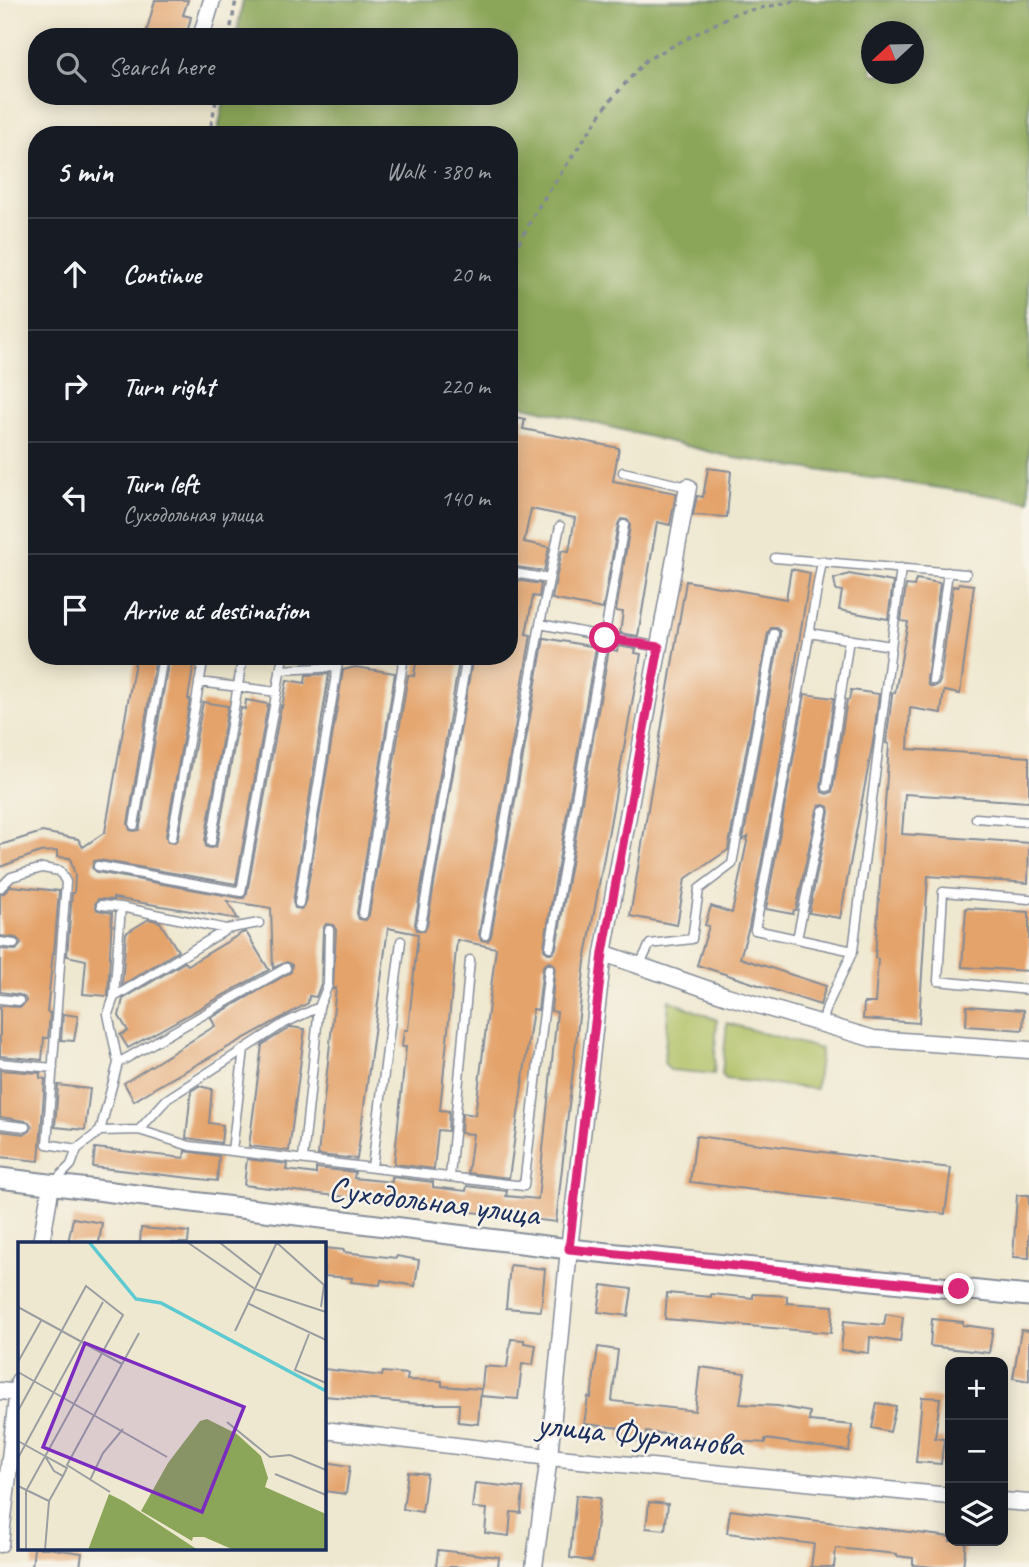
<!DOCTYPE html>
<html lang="en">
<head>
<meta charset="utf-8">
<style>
  body { margin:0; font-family:Caveat,sans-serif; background:#242831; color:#f1f3f6 }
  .controls { position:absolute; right:21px; bottom:21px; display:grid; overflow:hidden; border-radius:14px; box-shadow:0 4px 18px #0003 }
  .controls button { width:63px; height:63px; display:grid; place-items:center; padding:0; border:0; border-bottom:2px solid #363941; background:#171b24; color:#f1f3f6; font:35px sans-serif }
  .compass { position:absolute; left:861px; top:21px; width:63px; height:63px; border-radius:50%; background:#171b24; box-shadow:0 4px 18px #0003; rotate:248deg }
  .stop { position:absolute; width:21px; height:21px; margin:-16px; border:5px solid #db2777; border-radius:50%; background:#fff }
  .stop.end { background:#db2777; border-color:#fff; box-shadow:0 2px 7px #0008 }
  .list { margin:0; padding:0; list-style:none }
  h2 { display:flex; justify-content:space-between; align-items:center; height:91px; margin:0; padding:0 28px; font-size:30px }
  h2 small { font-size:23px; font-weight:400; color:#9ea1a6 }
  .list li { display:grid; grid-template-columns:46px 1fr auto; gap:21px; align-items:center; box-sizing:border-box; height:112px; padding:0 28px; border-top:2px solid #363941 }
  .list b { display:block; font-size:26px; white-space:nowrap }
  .list p { margin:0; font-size:23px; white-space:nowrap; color:#9ea1a6 }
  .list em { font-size:23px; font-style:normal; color:#9ea1a6 }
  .icon { flex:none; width:38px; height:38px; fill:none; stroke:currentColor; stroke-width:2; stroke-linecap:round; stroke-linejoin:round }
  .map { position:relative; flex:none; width:1029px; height:1567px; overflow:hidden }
  .search { position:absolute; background:#171b24; box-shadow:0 4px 18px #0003; left:28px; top:28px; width:490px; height:77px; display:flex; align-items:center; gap:18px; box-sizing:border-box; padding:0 24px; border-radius:28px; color:#9ea1a6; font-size:26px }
  .panel { position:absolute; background:#171b24; box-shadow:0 4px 18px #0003; left:28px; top:126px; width:490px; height:539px; border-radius:28px }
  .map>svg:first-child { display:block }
  .green { fill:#afbf62; stroke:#657760; stroke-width:2 }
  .forest { fill:#8ba658; stroke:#536a5b; stroke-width:2; fill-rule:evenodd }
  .building { fill:#e4a36b }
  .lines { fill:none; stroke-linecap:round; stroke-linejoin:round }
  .service-casing { stroke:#858c97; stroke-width:11 }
  .minor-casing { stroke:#858c97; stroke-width:19 }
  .tertiary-casing { stroke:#858c97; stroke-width:23 }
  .path { stroke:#858c97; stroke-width:3.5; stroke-dasharray:5 5; stroke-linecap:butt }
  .service { stroke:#fff; stroke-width:8 }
  .minor { stroke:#fff; stroke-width:16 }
  .tertiary { stroke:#fff; stroke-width:19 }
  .route { stroke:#db2777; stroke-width:9 }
  .labels { text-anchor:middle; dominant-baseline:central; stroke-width:5; stroke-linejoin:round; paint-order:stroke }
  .street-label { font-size:35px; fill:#1b2f5e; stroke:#f7f3e8 }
  .inset-river { fill:none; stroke:#5dcad1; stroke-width:3.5 }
  .inset-road { fill:none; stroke:#9a9ea2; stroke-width:2 }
  .view { fill:#7b2cbf; fill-opacity:0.15; stroke:#7b2cbf; stroke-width:3.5 }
  .inset-edge { fill:none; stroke:#1b2f5e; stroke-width:3.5 }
</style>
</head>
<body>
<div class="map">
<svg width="1029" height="1567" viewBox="0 0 1029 1567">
  <rect width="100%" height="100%" fill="#f7f3e8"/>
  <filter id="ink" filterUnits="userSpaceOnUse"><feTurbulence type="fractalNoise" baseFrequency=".0143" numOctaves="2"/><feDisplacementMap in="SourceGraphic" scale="14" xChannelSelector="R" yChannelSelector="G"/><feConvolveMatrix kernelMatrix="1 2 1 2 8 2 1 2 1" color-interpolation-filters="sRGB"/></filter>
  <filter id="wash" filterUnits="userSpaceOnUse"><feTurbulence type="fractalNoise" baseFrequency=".00686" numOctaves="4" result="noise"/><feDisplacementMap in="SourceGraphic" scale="28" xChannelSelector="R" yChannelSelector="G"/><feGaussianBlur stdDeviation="1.57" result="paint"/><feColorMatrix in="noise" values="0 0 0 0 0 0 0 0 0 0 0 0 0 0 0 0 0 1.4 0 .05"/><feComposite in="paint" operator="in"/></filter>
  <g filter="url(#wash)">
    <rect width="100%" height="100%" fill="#efe8d0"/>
    <path class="green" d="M669,1000L717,1020L714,1074L670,1070L664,1063Z
      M727,1023L821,1049L816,1089L726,1079L722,1075Z"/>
    <path class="forest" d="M243,0H1029V501L735,458L509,402V135H217L225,96H509V37H236ZM872,32H914V74H872Z"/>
    <g id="blocks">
      <path class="building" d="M155,0H188L183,15L191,17L186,37H145Z
        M509,416L525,419L523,429L619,448L613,481L676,493L670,525L657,522L638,636L620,633L623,612L616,611L630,526L628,520L621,519L618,524L603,609L552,599L562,550L569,551L575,518L531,509L524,542L549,547L544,571L509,566V526L514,503L509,502V472L511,464H509Z
        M708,468L731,471L727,517L693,515L697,496L703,497Z
        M791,569L810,573L776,787L749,927L740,958L826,986L820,1005L697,965L709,926L705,925L711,906L732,913L748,837L743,840L780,635V631L776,628H771L768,633L728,850L685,879L677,925L630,916L686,581L786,599Z
        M849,574L893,582L888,619L839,610L842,591L836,590L834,579Z
        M509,579L541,584L539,597L533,596L526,634L531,635L479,934L481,940L488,941L491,936L544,638L596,647L544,946V950L548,953H553L556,948L609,649L617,651L618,646L636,649L635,653L641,654L585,962L556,1222L244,1185L247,1159L287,1164L286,1170L316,1174V1168L355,1172L354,1178L392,1182V1177L433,1182V1187L466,1191L467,1186L507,1191L506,1196L538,1199L557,1012L551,1011L555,966L549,962L543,966L538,1010L533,1009L509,1178L468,1173L473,1134L461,1133L462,1113L475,1115L496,948L457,940L440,1110L449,1111L448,1131L438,1130L434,1169L394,1164L406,1047H402L404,1030H408L418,934L388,928L357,1159L318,1155L336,988L333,989L336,930L333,925L326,924L323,929L321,984L316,997L309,996L308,1003L158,1086L134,1101L124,1083L215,1026L211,1018L291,972L292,965L287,962L273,968L271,908L227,901L238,919L113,898V900L98,899L95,904L97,910L112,913L108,996L83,994L86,960L67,956L72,893H74L75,875L70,858L57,857V851L40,852L0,867V845L42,832L78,839L83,847L105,832L136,656H152L156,657L128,824L130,830L134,831L139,830L140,826L169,659L194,663L188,699H190L166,836L168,842L175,843L178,838L203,702L228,706L205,841L206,847L211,848L216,847L217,843L241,708L245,709L246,700L268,704L236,884L99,860L94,861L92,868L97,872L240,898H244L247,893L281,706L282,707L287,680L305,683L306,675L329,674L293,902L295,908L302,909L305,904L343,670L355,667L395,673L357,913L359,919L366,920L369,915L408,675L414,676L417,656H460L415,924L417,930L424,931L427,926L473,656H509Z
        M916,579L940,583L927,679L928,685L933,687L938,685L940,681L953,586L958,587L959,583L974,585L960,694L944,691L941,713L910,708L908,749L1029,757V802L905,794L902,834L1029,843L1028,883L928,876L919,1023L863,1019L864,1003H875L878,959L875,958L889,744L886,743L892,696V693H895L908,622L901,621L906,585L914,586Z
        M851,690L879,694L873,742L840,918L809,913L829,812L828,807L824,805L819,806L817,810L796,910H794L793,914L766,909L805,694L834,698L821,786L822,792L827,794L832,792L833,788L847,700H849Z
        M11,886L59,891L54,953H53L47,1012L50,1013L48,1038H44L42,1060L0,1056V1006L21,1007L26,1001L25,998L20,995L0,992V949L16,950L21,944L20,941L16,938L0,936V894L4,893Z
        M966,908L1029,912V971L962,967Z
        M149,919L160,922L178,951L122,985L126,933Z
        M246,932L269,970L128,1048L120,1035L128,1031L119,1016L123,999L185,962L188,965L242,933Z
        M967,1006L1024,1010L1023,1030L966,1026Z
        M63,1014L78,1016L74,1041L61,1040Z
        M291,1027L305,1029L289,1151L249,1146L262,1045Z
        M0,1070L40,1073V1078L45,1079L39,1161L0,1157V1131L25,1134L30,1131L32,1127L29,1122L26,1121L0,1117Z
        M58,1085L90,1089L85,1130L55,1127Z
        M199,1086L212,1089L209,1123L223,1125L221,1143L186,1138L191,1091Z
        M696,1136L951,1168L945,1214L690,1182Z
        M95,1148L184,1158L185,1151L219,1156L217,1181L93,1167Z
        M1017,1195H1029V1258L1013,1257Z
        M73,1218L102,1223L99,1243H68Z
        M141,1228L189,1232L188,1243H140Z
        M324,1248L344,1250V1252L396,1258L397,1256L419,1260L415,1286L381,1280L380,1285L351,1282L352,1278L324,1276Z
        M510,1265L545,1269L541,1311L506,1308Z
        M602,1285L632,1289L628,1316L598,1312Z
        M667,1293L711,1297V1294L753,1298V1294L787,1296V1303L833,1306L831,1333L665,1319Z
        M886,1314L903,1317L900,1342L870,1337L869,1353L841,1350L844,1321L884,1325Z
        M932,1319L963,1322V1325L993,1329L989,1353L930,1346Z
        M1021,1330L1029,1331V1381L1013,1378Z
        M511,1339L524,1340V1343L536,1345L533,1365L522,1364L518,1399L481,1396L484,1366L507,1368Z
        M598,1347L618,1350L612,1401L695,1411L700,1367L745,1373L740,1404L778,1406L810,1412L809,1421L852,1425L849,1451L765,1439V1443L723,1440L722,1445L694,1442L695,1437L646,1432L645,1442L619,1439L620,1428L584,1424L588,1397L591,1398Z
        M324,1369L382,1376L383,1372L408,1374L407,1380L442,1381V1386L481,1389L478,1424L458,1422L459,1404H419L324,1396Z
        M922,1397L940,1398L935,1438L944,1439L941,1464L916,1462Z
        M877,1403L896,1406L890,1432L872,1428Z
        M326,1462L350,1466L346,1494L324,1491Z
        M408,1472L427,1474L422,1512L403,1509Z
        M475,1483L523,1488L521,1513L511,1512L509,1536L485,1533L487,1509L472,1508Z
        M576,1495L600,1498L592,1561L570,1558Z
        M649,1502L668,1504L665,1530L646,1528Z
        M730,1510L950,1537V1541H966L963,1567H934L913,1565V1558L897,1556V1554L836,1548L834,1567H811L814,1544L727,1533Z
        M34,1548H47L82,1553L80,1567H32Z
        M438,1550L499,1557L498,1567H436Z"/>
    </g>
  </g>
  <g filter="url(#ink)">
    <use href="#blocks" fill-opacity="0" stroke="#858c97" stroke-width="2"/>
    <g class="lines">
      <g class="service-casing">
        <path id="service" d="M623,472L688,487
          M775,558L966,574
          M822,561L782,788L755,930L853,951
          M509,572L549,579
          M540,624L659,647
          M809,633L891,646
          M389,656L404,658
          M280,670L337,667
          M933,680L948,572
          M199,682L277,692
          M827,787L849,639
          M976,818L1029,822
          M134,825L163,656
          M172,837L204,656
          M211,842L243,656
          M98,866L241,892L283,656
          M0,888L11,877L42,868L60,871L66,882L47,1144L77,1149
          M1029,899L943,892L938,981L1029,990
          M299,903L339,656
          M121,907L226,929L259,923
          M363,914L404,656
          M421,925L467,656
          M485,935L540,624L560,526
          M797,939L823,811
          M0,942L14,944
          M550,947L624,525
          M639,966L650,944L692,939L699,889L732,864L774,634
          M114,997L226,930
          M0,999L19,1001
          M822,1024L827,1006L853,951L901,568
          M0,1063L53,1068
          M118,1063L286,968
          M0,1124L25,1127
          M139,1130L167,1099L283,1024L319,1007
          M100,1131L118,1063L108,1014L114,997L121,907L101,905
          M232,1151L244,1049
          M303,1159L319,1007L328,985L329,930
          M372,1167L401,941
          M450,1177L470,960
          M53,1183L71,1165L77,1149L100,1131L139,1130L190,1146L524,1186L549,969"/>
      </g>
      <g class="minor-casing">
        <path id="minor" d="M201,37L212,0
          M603,953L727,996L874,1039L1029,1050
          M41,1243L51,1185
          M0,1391L19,1393
          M324,1430L549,1457L950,1496
          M1003,1501L1029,1503
          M0,1544L19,1381
          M534,1567L549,1457L569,1249L603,953L688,487"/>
      </g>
      <g class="tertiary-casing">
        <path id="tertiary" d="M0,1178L569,1249L1029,1296"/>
      </g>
      <path class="path" d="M229,37L236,0
        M209,135L217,96
        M509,261L537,209L609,102L646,60L736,13L800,0"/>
      <use href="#service" class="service"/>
      <use href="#minor" class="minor"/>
      <use href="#tertiary" class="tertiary"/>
    </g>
  </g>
  <g class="lines" filter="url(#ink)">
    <path class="route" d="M605,638L659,647L603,953L569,1249L959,1289"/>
  </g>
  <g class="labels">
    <g class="street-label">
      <text transform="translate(434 1201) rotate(7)">Суходольная улица</text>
      <text transform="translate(640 1434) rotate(6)">улица Фурманова</text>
    </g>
  </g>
  <g transform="translate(18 1242)">
    <rect width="308" height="308" fill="#efe8d0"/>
    <path d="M189,177L219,192L243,214L250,236L247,245L308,272V308H216L186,295H175L174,299L123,269L150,221L182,179ZM91,252L107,260L180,308H70Z" fill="#8ba658"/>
    <path class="inset-river" d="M71,0L118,57L143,61L308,149"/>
    <path class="inset-road" d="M169,0L237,47L259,0M201,0L243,33M258,0L306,43L303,65M229,61L308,98M0,65L104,122M217,89L237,47L308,70M291,92L277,128L308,141M0,120L24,77M0,130L149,215M0,169L68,44L105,73L8,249V308M209,180L252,215L272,213L308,228M0,199L27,214L49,226L45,234L36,229L27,214M0,216L85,60M257,232L308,253M72,238L85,211L105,187M0,244L31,259M92,250L49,223L121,91M27,308L31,259L45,234"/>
    <path class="view" d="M67,101L226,165L184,270L25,205Z"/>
    <rect width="308" height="308" class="inset-edge"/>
  </g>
</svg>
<div class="controls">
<button>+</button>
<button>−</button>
<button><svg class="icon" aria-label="layers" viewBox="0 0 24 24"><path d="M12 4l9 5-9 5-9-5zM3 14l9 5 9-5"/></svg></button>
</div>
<svg class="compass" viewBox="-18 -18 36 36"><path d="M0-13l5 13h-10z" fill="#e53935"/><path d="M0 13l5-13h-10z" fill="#9ea1a6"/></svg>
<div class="stop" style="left:605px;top:638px"></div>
<div class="stop end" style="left:959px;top:1289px"></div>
<div class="search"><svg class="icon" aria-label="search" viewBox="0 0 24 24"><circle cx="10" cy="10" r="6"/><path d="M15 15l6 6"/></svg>Search here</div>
<section class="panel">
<h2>5 min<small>Walk · 380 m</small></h2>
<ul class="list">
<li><svg class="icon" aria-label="ahead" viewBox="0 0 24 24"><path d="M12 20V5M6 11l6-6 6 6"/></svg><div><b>Continue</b></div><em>20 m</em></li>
<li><svg class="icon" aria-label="right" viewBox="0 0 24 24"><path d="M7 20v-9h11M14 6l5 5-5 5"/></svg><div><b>Turn right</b></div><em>220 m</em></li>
<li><svg class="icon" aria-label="left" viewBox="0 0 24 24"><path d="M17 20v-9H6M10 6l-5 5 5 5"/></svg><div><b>Turn left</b><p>Суходольная улица</p></div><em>140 m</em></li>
<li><svg class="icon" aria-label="arrive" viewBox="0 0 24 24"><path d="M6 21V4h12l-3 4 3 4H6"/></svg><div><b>Arrive at destination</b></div></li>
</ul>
</section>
</div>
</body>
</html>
